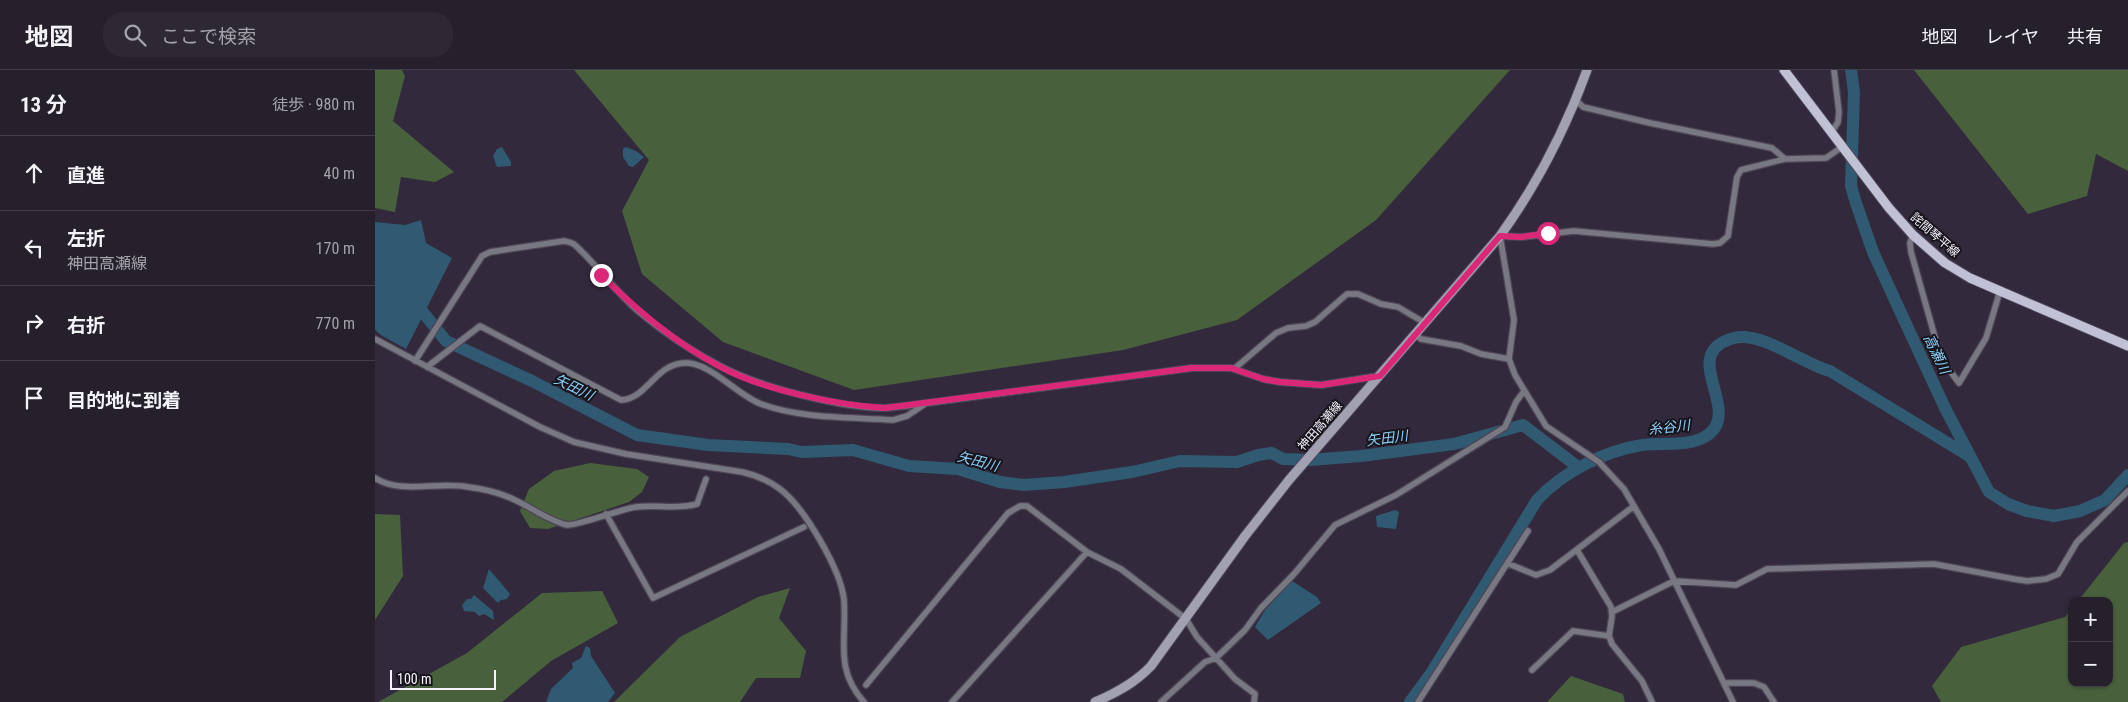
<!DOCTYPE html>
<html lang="ja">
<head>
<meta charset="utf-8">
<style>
  body { margin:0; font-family:"Roboto Condensed","Noto Sans JP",sans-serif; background:#2e2835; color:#f1f3f6 }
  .controls { position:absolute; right:15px; bottom:15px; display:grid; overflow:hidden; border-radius:10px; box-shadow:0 1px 4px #0004 }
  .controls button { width:45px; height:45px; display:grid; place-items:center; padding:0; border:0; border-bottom:1px solid #423e49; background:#26202d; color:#f1f3f6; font:25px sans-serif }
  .scale { position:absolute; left:15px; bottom:12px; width:106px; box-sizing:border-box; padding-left:5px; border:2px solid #f7f2fe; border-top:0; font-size:14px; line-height:18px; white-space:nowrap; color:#f7f2fe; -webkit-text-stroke:4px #18141c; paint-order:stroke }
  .stop { position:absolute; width:15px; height:15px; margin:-11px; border:4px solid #db2777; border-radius:50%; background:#fff }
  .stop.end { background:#db2777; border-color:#fff; box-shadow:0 1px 5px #0008 }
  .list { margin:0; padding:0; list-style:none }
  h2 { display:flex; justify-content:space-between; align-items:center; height:65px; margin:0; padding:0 20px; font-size:21px }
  h2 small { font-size:16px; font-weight:400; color:#a4a3aa }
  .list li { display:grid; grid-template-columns:32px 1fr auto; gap:15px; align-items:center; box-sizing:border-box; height:75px; padding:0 20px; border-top:1px solid #423e49 }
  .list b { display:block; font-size:19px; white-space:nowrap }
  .list p { margin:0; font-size:16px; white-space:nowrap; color:#a4a3aa }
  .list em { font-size:16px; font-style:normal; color:#a4a3aa }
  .icon { flex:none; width:28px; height:28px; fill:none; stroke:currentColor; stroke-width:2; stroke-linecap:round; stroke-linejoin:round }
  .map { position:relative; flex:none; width:1753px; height:632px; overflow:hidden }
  header { display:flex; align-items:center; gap:30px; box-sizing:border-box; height:70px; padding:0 25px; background:#26202d; border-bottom:1px solid #423e49 }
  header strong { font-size:24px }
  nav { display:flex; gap:28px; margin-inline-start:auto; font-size:18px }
  .search { width:350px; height:45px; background:#2e2835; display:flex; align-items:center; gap:12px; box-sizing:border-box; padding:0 18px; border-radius:20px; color:#a4a3aa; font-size:19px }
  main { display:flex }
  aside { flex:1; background:#26202d }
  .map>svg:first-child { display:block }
  .forest { fill:#49603d }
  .water { fill:#305a72 }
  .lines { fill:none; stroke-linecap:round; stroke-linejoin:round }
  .river { stroke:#305a72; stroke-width:12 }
  .minor-casing { stroke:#4e4657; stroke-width:8 }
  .secondary-casing { stroke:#4e4657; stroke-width:11 }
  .primary-casing { stroke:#4e4657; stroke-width:11 }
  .minor { stroke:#777881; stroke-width:5.5 }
  .secondary { stroke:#a1a1b1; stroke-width:9 }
  .primary { stroke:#c1c1d5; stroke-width:9 }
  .route { stroke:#db2777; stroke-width:6 }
  .labels { text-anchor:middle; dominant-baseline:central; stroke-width:4; stroke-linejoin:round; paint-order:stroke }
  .street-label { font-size:12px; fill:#f7f2fe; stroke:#18141c }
  .water-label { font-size:14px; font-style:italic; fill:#8ad0fa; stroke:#18141c }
</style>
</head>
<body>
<header>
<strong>地図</strong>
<div class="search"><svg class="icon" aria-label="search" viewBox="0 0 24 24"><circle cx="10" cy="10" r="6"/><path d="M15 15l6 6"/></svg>ここで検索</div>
<nav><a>地図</a><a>レイヤ</a><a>共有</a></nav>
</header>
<main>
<aside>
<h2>13 分<small>徒歩 · 980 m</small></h2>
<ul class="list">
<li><svg class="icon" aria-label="ahead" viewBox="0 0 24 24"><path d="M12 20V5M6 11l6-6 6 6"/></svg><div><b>直進</b></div><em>40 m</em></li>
<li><svg class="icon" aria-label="left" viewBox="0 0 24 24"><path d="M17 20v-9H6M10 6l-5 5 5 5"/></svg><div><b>左折</b><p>神田高瀬線</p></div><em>170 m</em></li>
<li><svg class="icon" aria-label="right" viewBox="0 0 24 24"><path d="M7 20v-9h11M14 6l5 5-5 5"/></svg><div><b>右折</b></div><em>770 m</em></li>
<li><svg class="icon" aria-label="arrive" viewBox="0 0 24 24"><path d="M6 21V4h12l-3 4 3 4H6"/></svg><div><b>目的地に到着</b></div></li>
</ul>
</aside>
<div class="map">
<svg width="1753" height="632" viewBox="0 0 1753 632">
  <rect width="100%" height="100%" fill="#322a3c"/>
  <path class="forest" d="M0,0H27L30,6L18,51L79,102L60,112L26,107L20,142L0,138Z
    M199,0H1135L1001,150L862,250L748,280L479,320L348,272L267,204L247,141L274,90Z
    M1539,0H1753V101L1721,84L1712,126L1653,144Z
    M215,393L262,399L274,407L267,422L254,432L173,459L155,458L145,441L154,419L179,401Z
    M0,444L25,445L28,506L0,550Z
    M1753,472V632H1566L1557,616L1586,577L1690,547L1697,539V613H1734V531H1703L1749,473Z
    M415,518L404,548L431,581L425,608H381L365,632H239L305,567L383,527Z
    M227,521L243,553L176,591L127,632H3L92,583L167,523Z
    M1196,606L1248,624L1250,632H1172Z"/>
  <path class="water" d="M127,77L136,92V96L122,97L118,86L122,79Z
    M251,77L261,81L269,87L258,97L254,96L248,87V79Z
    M46,150L51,173L77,188L31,279L6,265L0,260V152L30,155Z
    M1020,440L1024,442L1021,459L1002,457L1001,446Z
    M114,499L135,524L132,529L126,530L123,533L108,518Z
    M917,511L942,527L946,533L893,570L880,557L890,540Z
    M99,525L118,541L119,550L109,544L104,546L100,542L89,541L87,535L92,529H96Z
    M211,576L215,578L216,586L240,623L233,632H171L176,619L198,598L197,593L206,588Z"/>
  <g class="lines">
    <path class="river" d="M1476,0L1479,22L1476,116L1481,133L1498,182L1531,254L1570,338L1614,422L1633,434L1652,441L1679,446L1705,441L1730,430L1753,405
      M39,231L71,271L157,311L262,365L333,375L413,379L427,382L478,380L534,396L583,399L625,412L649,415L689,412L757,402L805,391L862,392L883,385L897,383L908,389L935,390L986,386L1079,374L1148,355L1203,397
      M1035,632L1057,602L1162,430C1188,402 1229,381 1267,375C1288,372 1316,378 1334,364C1367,339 1302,283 1359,268C1387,261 1428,294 1455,301L1594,386"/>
    <g class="minor-casing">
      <path id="minor" d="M1201,30L1208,37L1275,53L1397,78L1410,89
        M1456,63L1463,52L1464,42L1459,0
        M1538,165L1535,173L1536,182L1563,278L1570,294L1584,313L1611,268L1625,221
        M1041,265L1046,269L1086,276L1106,284L1134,289
        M0,269L165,357L199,372L251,384L367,402C381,405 393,410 405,419C429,437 466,500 469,530C472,569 459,599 489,632
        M40,291L107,186L115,182L189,171C193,172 197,172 200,175C222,195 240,221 263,241C288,262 316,281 345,296C384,317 466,338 510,338C524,337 538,335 552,333L817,298H856L888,309L905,312L946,315L1003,306
        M52,297L105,256L246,330C273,329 281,291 313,293C338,295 362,325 386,334C427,349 475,347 518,350L532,346L550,334
        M859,299L901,263L913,258L931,256L940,252L972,224H983L1006,234L1023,237L1050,253
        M0,408C27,425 63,411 93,417C109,419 126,423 140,430C157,438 174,451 192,455C202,456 246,439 261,437C282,434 302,440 322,434L331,409
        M231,444L278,528L429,457
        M1202,480L1236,537L1237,546L1234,566L1237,574L1267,611L1277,632
        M1134,494L1161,505L1175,500L1259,436
        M1237,542L1299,511L1361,515L1392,499L1559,494L1639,509L1652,511L1671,509L1683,504L1702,472L1753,421
        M1157,600L1198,561L1234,566
        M1349,613H1379L1389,617L1399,632
        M491,615L633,443L645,436H652L712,482L746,499L811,549L822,567L841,588L870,560L886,538L919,504L960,455L1021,425L1130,357L1141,332L1149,321
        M577,632L712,482
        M786,632L830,592L841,588L860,609L880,624L879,632
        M1043,632L1153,461
        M1358,632L1284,479L1249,419L1224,392L1171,356L1140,305L1134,289L1139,250L1125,166L1146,167L1199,161L1338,174L1345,173L1353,166L1362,107L1366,100L1410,89L1451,88L1467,77"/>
    </g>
    <g class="secondary-casing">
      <path id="secondary" d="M720,632C741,623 760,613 776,596L870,466L914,410L1125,166C1161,116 1191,58 1212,0"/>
    </g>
    <g class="primary-casing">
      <path id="primary" d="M1409,0L1514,138L1538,165L1570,193L1595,208L1625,221L1753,276"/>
    </g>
    <use href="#minor" class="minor"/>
    <use href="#secondary" class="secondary"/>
    <use href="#primary" class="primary"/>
  </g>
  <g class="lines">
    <path class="route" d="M226,205C262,240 299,272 344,296C387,320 462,335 510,338L817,298H856L888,309L905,312L946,315L1005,306L1125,166L1146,167L1173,163"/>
  </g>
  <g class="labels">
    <g class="street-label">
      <text transform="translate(1560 165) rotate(41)">詫間琴平線</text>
      <text transform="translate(945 356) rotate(-49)">神田高瀬線</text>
    </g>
    <g class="water-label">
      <text transform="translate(1562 284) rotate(64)">高瀬川</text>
      <text transform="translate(199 317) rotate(26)">矢田川</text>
      <text transform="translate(1294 357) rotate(-6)">糸谷川</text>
      <text transform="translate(1012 368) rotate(-7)">矢田川</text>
      <text transform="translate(603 391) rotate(15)">矢田川</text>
    </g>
  </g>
</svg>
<div class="controls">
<button>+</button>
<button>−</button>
</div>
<div class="scale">100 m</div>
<div class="stop" style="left:1173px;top:163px"></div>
<div class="stop end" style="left:226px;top:205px"></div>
</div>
</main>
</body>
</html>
